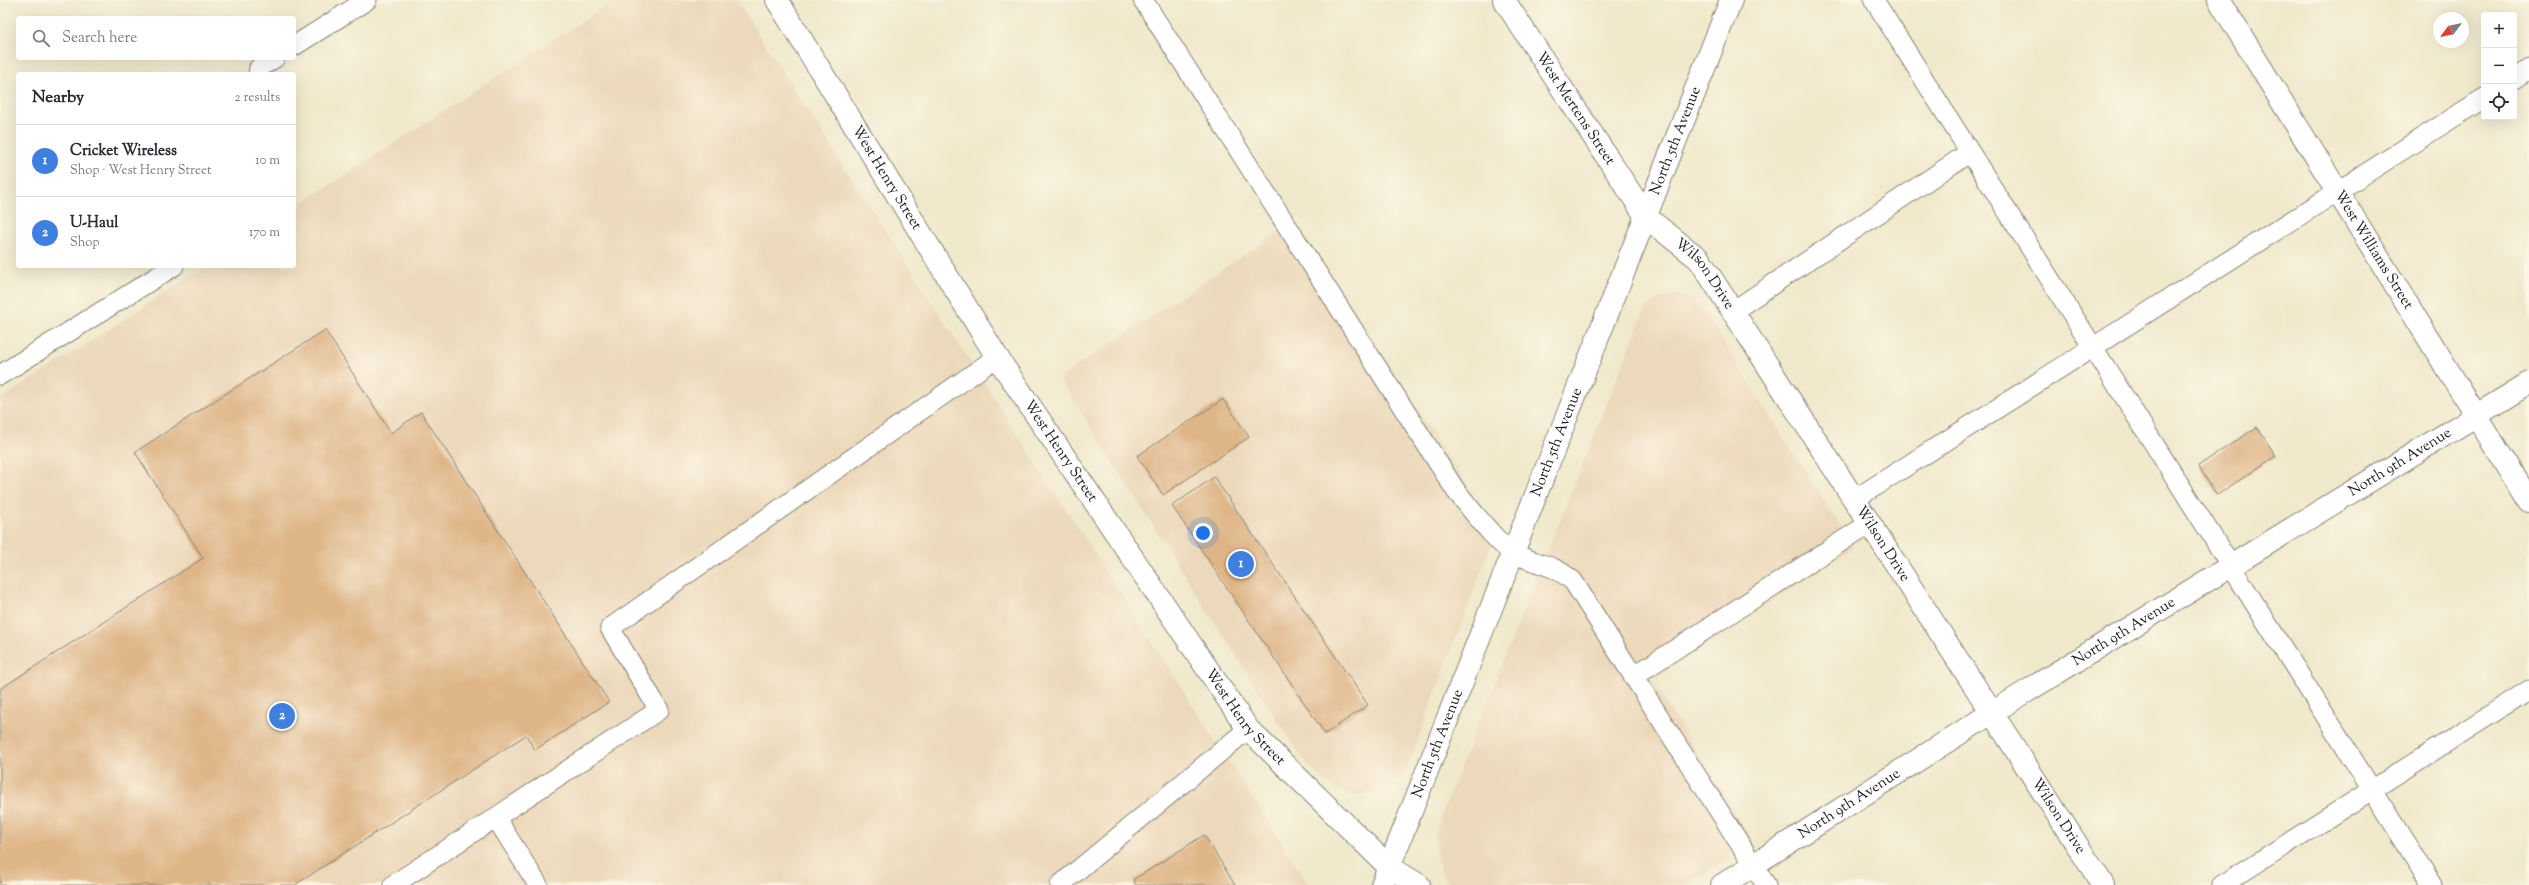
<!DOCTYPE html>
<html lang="en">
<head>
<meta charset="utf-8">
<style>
  body { margin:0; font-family:"Sorts Mill Goudy",serif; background:#f2f2f3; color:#2b2b33 }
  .controls { position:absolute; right:12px; top:12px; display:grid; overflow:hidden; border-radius:4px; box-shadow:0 4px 16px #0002 }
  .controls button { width:36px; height:36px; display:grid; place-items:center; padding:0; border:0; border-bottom:1px solid #e1e1e2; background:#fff; color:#2b2b33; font:20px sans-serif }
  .compass { position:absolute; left:2433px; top:12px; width:36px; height:36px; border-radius:50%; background:#fff; box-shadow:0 4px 16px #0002; rotate:238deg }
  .you { position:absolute; left:1203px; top:533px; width:14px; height:14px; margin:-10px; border:3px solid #fff; border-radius:50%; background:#1a73e8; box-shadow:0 0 0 6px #1a73e833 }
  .badge { display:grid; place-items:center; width:26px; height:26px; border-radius:50%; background:#7c3aed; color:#fff; font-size:13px; font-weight:700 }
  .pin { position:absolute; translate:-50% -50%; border:2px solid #fff; box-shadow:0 1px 4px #0006 }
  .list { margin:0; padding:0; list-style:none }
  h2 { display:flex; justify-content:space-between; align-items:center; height:52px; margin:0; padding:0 16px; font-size:17px }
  h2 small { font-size:13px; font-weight:400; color:#7c7c81 }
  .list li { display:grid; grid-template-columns:26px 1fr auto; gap:12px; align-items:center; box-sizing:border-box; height:72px; padding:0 16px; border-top:1px solid #e1e1e2 }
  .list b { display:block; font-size:15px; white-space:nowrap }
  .list p { margin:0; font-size:13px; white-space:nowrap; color:#7c7c81 }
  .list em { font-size:13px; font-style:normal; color:#7c7c81 }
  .icon { flex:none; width:22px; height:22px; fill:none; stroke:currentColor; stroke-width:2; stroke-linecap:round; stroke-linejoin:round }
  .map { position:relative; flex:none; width:2529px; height:885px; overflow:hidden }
  .search { position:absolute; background:#fff; box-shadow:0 4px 16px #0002; left:16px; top:16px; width:280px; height:44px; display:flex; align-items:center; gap:10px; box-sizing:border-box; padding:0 14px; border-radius:4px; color:#7c7c81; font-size:15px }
  .panel { position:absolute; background:#fff; box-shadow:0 4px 16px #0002; left:16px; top:72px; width:280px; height:196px; border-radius:4px }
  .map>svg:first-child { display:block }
  .built { fill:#ecd8ba }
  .building { fill:#deb587 }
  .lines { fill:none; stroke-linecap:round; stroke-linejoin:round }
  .service-casing { stroke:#868274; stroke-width:21 }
  .minor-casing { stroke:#868274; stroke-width:24 }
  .tertiary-casing { stroke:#868274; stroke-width:24 }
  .service { stroke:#fff; stroke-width:19 }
  .minor { stroke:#fff; stroke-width:22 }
  .tertiary { stroke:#fff; stroke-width:22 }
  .labels { text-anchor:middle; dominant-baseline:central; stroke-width:3.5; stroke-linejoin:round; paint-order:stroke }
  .street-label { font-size:15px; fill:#1c1c1c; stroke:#fcf5e5 }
</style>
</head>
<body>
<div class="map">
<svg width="2529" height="885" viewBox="0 0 2529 885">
  <rect width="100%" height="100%" fill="#fcf5e5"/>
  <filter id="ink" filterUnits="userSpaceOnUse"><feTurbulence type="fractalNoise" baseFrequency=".025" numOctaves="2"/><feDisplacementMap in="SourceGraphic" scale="8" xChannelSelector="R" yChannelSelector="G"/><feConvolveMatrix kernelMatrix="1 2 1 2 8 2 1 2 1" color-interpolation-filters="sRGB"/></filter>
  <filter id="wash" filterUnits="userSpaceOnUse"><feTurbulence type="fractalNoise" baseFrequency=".012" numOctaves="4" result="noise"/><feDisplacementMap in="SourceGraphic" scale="16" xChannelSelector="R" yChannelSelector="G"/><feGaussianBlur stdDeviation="0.9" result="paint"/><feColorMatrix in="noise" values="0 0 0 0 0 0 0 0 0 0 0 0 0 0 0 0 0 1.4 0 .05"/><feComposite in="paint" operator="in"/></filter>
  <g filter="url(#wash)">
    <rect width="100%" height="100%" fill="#f0e9cc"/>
    <path class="built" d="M615,0H736L1309,885H0V400L206,266H294V208Z
      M1295,221L1472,493L1485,511L1500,522L1407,768L1393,783L1372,794L1351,795L1332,787L1315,774L1293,745L1059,378Z
      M1675,294L1693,300L1707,316L1853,547L1651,680L1754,842L1686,885H1449L1441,872L1436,855L1435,834L1440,818L1645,309L1658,300Z"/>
    <g id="blocks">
      <path class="building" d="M325,330L391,433L421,412L609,702L535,750L526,735L295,885H0V689L203,558L135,452Z
        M1223,399L1249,437L1163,495L1137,456Z
        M2257,427L2276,456L2217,495L2198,466Z
        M1214,477L1368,705L1325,734L1172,506Z
        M1204,835L1235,885H1136L1133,880Z"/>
    </g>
  </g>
  <g filter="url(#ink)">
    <use href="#blocks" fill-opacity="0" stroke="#868274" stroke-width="1"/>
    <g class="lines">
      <g class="service-casing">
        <path id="service" d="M1143,0L1456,491C1469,506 1498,546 1515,554C1538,565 1552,563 1573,581L1766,885
          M1874,0L2432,885
          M294,46L367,0
          M258,74L259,68L275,58
          M2514,79L2529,69
          M1733,311L1970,152
          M0,375L174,266
          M1855,499L2484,98
          M1634,676L1870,523
          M496,818L538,885
          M393,885L659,710L610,628L997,357
          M1060,885L1248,729
          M2222,885L2529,690"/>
      </g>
      <g class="minor-casing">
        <g id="minor">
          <path id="s1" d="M777,0L997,357L1248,729L1389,867L1419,885"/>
          <path id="s2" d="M1504,0L1647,218L1699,259L2103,885"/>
          <path id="s3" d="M2219,0L2529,501"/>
          <path id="s4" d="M1722,885L1993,712L2529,383"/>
        </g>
      </g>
      <g class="tertiary-casing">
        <g id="tertiary">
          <path id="s5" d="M1382,885L1731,0"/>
        </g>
      </g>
      <use href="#service" class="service"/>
      <use href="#minor" class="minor"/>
      <use href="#tertiary" class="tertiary"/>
    </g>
  </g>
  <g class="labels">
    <g class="street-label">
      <text stroke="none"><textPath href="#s2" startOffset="130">West Mertens Street</textPath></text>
      <text stroke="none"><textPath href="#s5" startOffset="800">North 5th Avenue</textPath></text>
      <text stroke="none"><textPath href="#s1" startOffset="209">West Henry Street</textPath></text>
      <text stroke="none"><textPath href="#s3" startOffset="294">West Williams Street</textPath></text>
      <text stroke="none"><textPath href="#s2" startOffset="342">Wilson Drive</textPath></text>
      <text stroke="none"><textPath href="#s5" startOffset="476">North 5th Avenue</textPath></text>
      <text stroke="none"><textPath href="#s1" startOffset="533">West Henry Street</textPath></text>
      <text stroke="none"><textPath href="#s4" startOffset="799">North 9th Avenue</textPath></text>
      <text stroke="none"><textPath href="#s2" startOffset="666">Wilson Drive</textPath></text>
      <text stroke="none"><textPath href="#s4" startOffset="475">North 9th Avenue</textPath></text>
      <text stroke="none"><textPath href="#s1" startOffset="857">West Henry Street</textPath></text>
      <text stroke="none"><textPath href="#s5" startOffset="152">North 5th Avenue</textPath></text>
      <text stroke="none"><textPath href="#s4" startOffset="151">North 9th Avenue</textPath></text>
      <text stroke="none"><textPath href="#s2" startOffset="990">Wilson Drive</textPath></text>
    </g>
  </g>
</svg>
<div class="controls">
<button>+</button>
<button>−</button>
<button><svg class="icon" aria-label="locate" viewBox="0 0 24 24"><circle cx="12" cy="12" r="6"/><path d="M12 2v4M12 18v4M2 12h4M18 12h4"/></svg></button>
</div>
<svg class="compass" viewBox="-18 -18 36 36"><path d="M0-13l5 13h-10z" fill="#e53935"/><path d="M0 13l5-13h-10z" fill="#7c7c81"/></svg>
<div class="you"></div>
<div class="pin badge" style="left:1241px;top:564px;background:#3f7fe0">1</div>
<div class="pin badge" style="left:282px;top:716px;background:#3f7fe0">2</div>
<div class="search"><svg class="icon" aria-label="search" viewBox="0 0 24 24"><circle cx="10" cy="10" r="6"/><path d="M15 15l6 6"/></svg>Search here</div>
<section class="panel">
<h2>Nearby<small>2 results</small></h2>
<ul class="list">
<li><span class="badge" style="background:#3f7fe0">1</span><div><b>Cricket Wireless</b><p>Shop · West Henry Street</p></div><em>10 m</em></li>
<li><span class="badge" style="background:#3f7fe0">2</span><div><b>U-Haul</b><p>Shop</p></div><em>170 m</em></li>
</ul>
</section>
</div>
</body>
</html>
